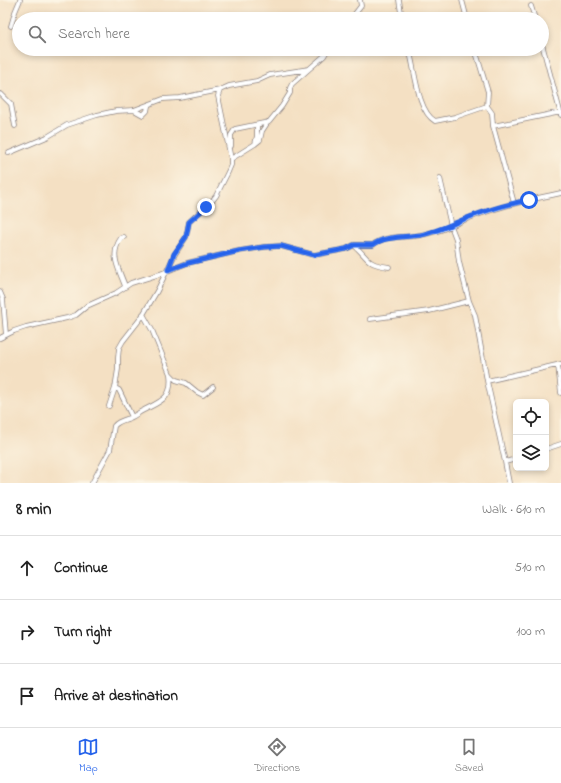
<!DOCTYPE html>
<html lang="en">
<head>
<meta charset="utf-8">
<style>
  body { margin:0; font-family:"Indie Flower",sans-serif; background:#f2f2f2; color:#222 }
  .controls { position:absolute; right:12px; bottom:12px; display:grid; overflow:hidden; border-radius:6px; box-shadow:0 2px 6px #0003 }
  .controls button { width:36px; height:36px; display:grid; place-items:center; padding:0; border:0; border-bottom:1px solid #e0e0e0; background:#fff; color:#222; font:20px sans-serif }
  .stop { position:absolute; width:12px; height:12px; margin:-9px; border:3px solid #2563eb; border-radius:50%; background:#fff }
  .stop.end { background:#2563eb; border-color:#fff; box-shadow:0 1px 4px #0008 }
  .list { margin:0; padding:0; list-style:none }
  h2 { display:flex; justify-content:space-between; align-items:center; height:52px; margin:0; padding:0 16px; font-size:17px }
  h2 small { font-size:13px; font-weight:400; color:#767676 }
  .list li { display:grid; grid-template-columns:26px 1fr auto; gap:12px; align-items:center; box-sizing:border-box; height:64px; padding:0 16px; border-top:1px solid #e0e0e0 }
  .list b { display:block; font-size:15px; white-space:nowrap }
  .list em { font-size:13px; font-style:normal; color:#767676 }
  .icon { flex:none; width:22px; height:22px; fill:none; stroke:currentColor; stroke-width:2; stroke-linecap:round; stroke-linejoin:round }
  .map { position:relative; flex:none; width:561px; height:483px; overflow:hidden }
  .search { position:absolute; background:#fff; box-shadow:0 2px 6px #0003; left:12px; right:12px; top:12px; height:44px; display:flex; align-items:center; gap:10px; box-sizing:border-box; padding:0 14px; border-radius:22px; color:#767676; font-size:15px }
  .sheet { height:244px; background:#fff }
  nav { display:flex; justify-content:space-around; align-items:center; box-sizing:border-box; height:56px; border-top:1px solid #e0e0e0; background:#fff; font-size:11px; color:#767676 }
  nav a { display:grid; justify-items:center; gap:2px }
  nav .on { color:#2563eb }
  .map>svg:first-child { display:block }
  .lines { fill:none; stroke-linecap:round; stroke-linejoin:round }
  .minor-casing { stroke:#8b817f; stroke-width:5.5 }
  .minor { stroke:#fff; stroke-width:4 }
  .route { stroke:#2563eb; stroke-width:5 }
</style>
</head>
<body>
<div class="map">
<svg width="561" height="483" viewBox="0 0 561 483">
  <rect width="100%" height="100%" fill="#fcf5e5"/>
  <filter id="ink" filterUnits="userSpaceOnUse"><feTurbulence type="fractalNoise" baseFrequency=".025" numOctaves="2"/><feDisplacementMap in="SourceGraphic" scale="8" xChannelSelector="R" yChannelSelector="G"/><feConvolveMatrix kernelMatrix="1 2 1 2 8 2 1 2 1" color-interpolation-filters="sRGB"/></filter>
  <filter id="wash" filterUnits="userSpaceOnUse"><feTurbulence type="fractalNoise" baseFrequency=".012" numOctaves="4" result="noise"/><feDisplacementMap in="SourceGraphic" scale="16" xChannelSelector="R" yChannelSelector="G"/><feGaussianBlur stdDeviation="0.9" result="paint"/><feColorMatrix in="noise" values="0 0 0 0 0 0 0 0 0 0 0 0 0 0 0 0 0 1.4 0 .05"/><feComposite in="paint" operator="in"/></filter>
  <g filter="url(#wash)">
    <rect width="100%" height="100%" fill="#f4e0c3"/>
  </g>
  <g filter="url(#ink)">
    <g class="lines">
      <g class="minor-casing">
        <path id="minor" d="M399,0L402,19
          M462,0L467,19
          M531,6L535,19
          M351,19L361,6L360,0
          M11,26L15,12L20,0
          M542,44L561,115
          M409,49C415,68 417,111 435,121L455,117L487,106L492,113L493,126L561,112
          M475,49L488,92L487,106
          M1,94L11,104L15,126
          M134,110L143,115L147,111L148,106
          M493,126L514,203
          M255,144L260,140L262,131L268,122
          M231,146V135L235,129L269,122L282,106L290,93V88L292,84L309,69
          M9,153L47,137L67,125L97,115L116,111L134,110L163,99L180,98L220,90
          M231,159L255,144L257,136V125
          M124,237L121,238C109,255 119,269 125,286
          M355,246C370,260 366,264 389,267
          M0,292L3,299L6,335
          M469,301L459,262L456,239L451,226C486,209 523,201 561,193
          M143,314L152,330L170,374L176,380L186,383L197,392L203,395L213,387
          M370,319L429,311L469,301L475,315L487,381L505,462
          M0,338L14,331L26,327L67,318L76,315L87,306L116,293L131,283L160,274L187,263L239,251L264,247L281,246L314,255L346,249L354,245H373C383,236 402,237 415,236C427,234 440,231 451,226L440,178
          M558,365L561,393
          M487,381L561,364
          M109,406L115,388
          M132,417L119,390L115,388L118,369V358L119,348L123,341L141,318L157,291L175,254L186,237L189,222L212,201L216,196L228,172L231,165V159L218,96L220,90L229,86L257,81L270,75L309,69L324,56L328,49
          M546,449L561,444
          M92,483L110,450L114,426C118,421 124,420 130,418C135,416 139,412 144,410C162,401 173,398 170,374
          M509,483L505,462L516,459"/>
      </g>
      <use href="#minor" class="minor"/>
    </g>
  </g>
  <g class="lines" filter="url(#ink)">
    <path class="route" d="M206,207L189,222L186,237L174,254L168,270L188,263L239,251L264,247L281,246L314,255L346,249L354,245H373C383,236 407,237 421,235C439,231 450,225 467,218C487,210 508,204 529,200"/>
  </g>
</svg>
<div class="controls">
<button><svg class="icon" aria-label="locate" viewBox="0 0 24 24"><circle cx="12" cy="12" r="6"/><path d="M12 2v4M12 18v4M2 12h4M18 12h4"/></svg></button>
<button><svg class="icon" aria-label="layers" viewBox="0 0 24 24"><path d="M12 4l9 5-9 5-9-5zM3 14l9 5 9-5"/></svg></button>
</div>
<div class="stop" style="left:529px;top:200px"></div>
<div class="stop end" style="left:206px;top:207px"></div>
<div class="search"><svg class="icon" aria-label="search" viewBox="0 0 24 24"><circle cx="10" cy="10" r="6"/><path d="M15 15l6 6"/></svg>Search here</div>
</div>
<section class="sheet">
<h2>8 min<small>Walk · 610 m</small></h2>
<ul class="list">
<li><svg class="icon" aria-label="ahead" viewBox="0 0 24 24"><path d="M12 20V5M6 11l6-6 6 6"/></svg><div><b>Continue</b></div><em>510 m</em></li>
<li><svg class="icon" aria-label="right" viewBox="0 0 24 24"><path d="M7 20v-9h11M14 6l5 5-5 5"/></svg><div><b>Turn right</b></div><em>100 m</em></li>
<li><svg class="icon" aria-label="arrive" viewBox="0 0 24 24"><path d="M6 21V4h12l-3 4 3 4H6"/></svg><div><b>Arrive at destination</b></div></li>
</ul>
</section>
<nav>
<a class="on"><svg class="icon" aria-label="map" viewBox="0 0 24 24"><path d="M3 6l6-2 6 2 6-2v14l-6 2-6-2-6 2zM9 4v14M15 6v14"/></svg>Map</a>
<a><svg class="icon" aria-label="directions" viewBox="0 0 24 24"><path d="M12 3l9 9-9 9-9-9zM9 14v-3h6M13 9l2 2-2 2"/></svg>Directions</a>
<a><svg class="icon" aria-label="saved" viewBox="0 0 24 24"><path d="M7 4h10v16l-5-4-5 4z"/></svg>Saved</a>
</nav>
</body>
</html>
